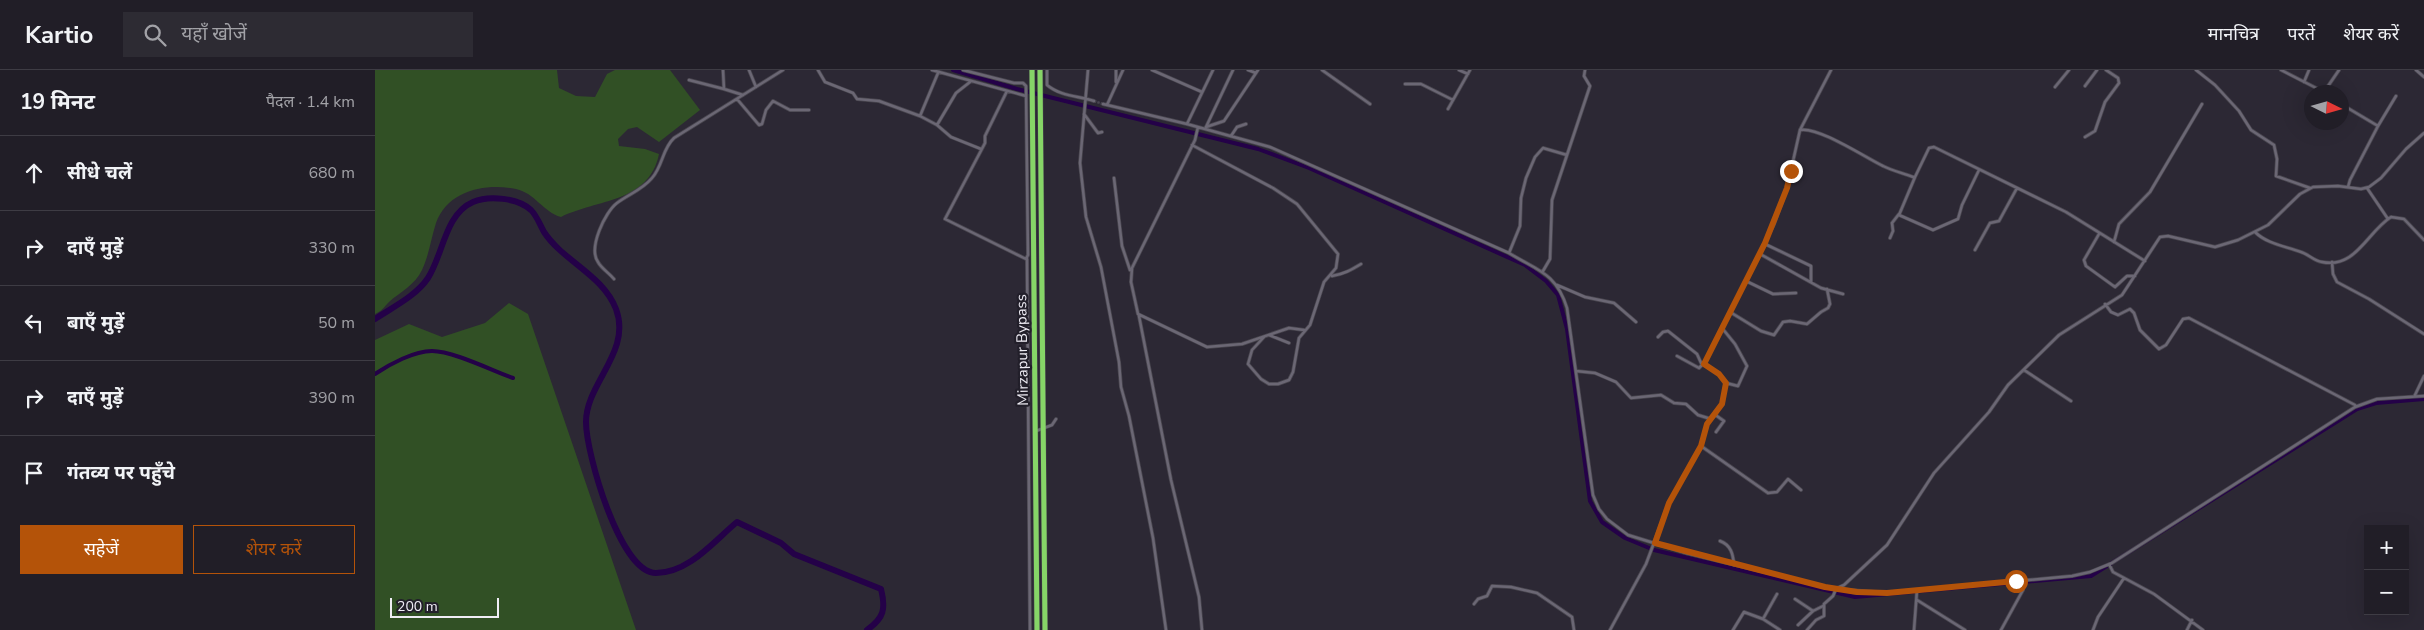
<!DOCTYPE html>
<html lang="hi">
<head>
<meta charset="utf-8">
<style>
  body { margin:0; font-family:"Nunito Sans","Noto Sans Devanagari",sans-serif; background:#2d2b33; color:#f1f3f6 }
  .controls { position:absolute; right:15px; bottom:15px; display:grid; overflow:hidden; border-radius:0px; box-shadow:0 5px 20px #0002 }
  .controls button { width:45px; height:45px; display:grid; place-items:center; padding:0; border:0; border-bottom:1px solid #3e3c44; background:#211e27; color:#f1f3f6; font:25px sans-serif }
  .compass { position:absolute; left:1929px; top:15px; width:45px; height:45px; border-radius:50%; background:#211e27; box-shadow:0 5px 20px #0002; rotate:95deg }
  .scale { position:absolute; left:15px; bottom:12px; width:109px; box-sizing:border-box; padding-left:5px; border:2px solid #efedf5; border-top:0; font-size:14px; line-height:18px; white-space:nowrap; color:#efedf5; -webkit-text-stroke:4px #221f2a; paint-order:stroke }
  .stop { position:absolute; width:15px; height:15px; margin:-11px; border:4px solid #b45309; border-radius:50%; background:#fff }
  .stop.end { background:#b45309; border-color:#fff; box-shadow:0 1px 5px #0008 }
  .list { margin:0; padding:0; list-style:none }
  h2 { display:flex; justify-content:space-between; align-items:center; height:65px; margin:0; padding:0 20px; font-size:21px }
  h2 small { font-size:16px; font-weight:400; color:#a2a2a7 }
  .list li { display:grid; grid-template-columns:32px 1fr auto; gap:15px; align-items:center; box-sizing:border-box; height:75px; padding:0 20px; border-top:1px solid #3e3c44 }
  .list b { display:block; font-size:19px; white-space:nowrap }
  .list em { font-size:16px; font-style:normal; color:#a2a2a7 }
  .actions { display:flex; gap:10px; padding:15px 20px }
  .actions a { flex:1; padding:11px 0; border:1px solid #b45309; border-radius:0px; text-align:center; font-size:18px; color:#b45309 }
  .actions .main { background:#b45309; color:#fff }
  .icon { flex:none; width:28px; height:28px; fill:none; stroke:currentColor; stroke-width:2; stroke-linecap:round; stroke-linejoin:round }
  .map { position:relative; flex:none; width:2049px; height:560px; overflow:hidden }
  header { display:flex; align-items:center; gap:30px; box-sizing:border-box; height:70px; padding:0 25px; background:#211e27; border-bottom:1px solid #3e3c44 }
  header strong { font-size:24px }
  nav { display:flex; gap:28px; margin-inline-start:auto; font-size:18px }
  .search { width:350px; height:45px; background:#2d2b33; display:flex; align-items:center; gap:12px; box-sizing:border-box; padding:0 18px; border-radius:0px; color:#a2a2a7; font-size:19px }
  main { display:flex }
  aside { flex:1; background:#211e27 }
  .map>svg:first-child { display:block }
  .green { fill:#315025 }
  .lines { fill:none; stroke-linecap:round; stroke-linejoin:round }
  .canal { stroke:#240148; stroke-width:4 }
  .river { stroke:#240148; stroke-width:6 }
  .street-tunnel { stroke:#494651; stroke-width:2.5; stroke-dasharray:2.5 1; stroke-linecap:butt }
  .street-casing { stroke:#49464f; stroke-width:4 }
  .highway-casing { stroke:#49464f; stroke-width:6 }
  .street { stroke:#6b6774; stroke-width:2.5 }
  .highway { stroke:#86d567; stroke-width:5 }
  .route { stroke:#b45309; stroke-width:6 }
  .labels { text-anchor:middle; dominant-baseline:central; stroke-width:4.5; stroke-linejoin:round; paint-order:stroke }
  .street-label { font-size:15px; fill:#efedf5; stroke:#221f2a }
</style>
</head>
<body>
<header>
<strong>Kartio</strong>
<div class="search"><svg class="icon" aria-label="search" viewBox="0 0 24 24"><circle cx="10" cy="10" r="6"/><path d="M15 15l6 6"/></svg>यहाँ खोजें</div>
<nav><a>मानचित्र</a><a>परतें</a><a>शेयर करें</a></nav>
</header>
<main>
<aside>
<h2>19 मिनट<small>पैदल · 1.4 km</small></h2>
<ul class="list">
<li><svg class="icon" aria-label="ahead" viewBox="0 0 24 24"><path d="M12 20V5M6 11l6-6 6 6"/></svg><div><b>सीधे चलें</b></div><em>680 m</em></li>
<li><svg class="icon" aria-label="right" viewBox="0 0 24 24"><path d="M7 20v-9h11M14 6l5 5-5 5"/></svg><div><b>दाएँ मुड़ें</b></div><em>330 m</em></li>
<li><svg class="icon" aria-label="left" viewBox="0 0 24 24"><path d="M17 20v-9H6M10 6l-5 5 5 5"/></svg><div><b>बाएँ मुड़ें</b></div><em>50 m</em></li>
<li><svg class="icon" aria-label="right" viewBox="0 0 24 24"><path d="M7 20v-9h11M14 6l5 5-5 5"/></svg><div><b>दाएँ मुड़ें</b></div><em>390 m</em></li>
<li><svg class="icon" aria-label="arrive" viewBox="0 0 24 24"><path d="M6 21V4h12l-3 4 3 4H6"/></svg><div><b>गंतव्य पर पहुँचे</b></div></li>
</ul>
<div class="actions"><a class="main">सहेजें</a><a>शेयर करें</a></div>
</aside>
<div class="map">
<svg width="2049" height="560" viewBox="0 0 2049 560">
  <rect width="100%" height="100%" fill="#2c2834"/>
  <path class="green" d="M0,0H182L184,18L201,26L220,27L232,4L240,0H295L325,40L284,72L262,57L253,59L243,69L244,76L270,79L284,84C274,133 222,129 186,147C168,142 160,123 141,119C111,113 73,120 61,153C56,169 54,185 47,200C40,215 25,222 14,232C9,237 7,241 0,244Z
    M134,233L153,244L261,560H0V270L34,254L67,267L110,253Z"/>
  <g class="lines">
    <path class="canal" d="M578,0L642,19L883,79L934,98L1150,195L1171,211L1183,225L1192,259L1215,431L1227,452L1250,468L1279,480L1480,527L1716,506L1982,339L2001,333L2049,329
      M0,304C15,294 39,281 57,281C78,281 118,301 138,308"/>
    <path class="river" d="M0,249C18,237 41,226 53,208C68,185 70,144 98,132C114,125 143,128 156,140C162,146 165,155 169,162C188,191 228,205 241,239C257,282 211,313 211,352C211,383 245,503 281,503C314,503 339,471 362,452L406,473L419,484L506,519C511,539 509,548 492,560"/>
    <path class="street-tunnel" d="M719,31L728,34"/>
    <g class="street-casing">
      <path id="street" d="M348,0L349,19L368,25
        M374,0L381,17
        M443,0L450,12L478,23L482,29L504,31L545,46L562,55L576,67L606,79
        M557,0L651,26
        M588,0L639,13H648L651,16L653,185L651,189L570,149L610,73V66L632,21
        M672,0V15C685,26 703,26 719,31
        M713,0L705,93L711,147L726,197L744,292L746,317L754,346L778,468L791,560
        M777,0L827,22
        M873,0L881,3
        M947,0L995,34
        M1084,0L1093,4
        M1821,0L1840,15L1864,41L1876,60L1899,75L1902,89L1901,106L1935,118
        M1906,0L1949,22
        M2041,0L2049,7
        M314,10L349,19
        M741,12V0
        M1929,12L1934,0
        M1030,14H1046L1078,30
        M1710,16L1722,0
        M1680,17L1694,0
        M1949,22L1964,0
        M362,29L384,55L387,54L391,40L398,31L415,40H434
        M728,34L812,54L895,77L1134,183C1161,200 1181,202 1192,238L1218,425L1224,439L1232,449L1253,465L1311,483L1460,519L1469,515L1512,475L1559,403L1614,342L1633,315L1684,265L1747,225L1785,167L1793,166L1840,177L1863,170L1893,155L1925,124L1938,117L1963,116L1986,119L1994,117L2006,108L2031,79L2049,63
        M1966,34L2003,56
        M732,35L748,0
        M1073,39L1095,0
        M709,44L723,63L727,62
        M545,46L563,3
        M812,54L838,0
        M562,55L581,23L595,12
        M823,57L820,70L757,198L756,212L763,244L832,277L867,274L914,258L929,260
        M831,57L849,51L883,0
        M831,57L858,0
        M1425,60C1443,56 1491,88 1508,96C1518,101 1528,103 1538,107H1540L1554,78L1559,77L1691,142L1770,191
        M856,66L862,57L871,54
        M1710,67L1720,61L1730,32L1744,13L1743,8L1731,0
        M817,75L898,118L922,134L963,184L961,198L949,212L935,255L924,268L918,302L914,310L903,314H894L886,309L873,294L877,280L889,267
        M1540,107L1524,145L1558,160L1583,149L1587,135L1604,100
        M739,108L747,176L755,200
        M1973,117L1975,110L2003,56L2021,26
        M1992,118L2013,149
        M1880,162C1892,174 1910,176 1926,182C1933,184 1939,191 1947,192C1981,199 1992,162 2016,147L2029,149L2049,170
        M1724,164L1709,190L1711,196L1740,217L1752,206H1760
        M1515,168L1518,161L1517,153L1524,144
        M1739,172L1744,154L1775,122L1827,34
        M1390,174L1436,196V212
        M1600,180L1615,153L1624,151L1642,118
        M1134,183L1145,156L1146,128L1151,108L1160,87L1168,78L1192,85
        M1385,184L1446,218L1468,224
        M652,189L655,560
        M1957,192L1958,204L1962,212L1994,229L2049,264
        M1168,201L1175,189L1177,130L1215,16L1209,6L1210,0
        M957,206C969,204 976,200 986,194
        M239,209C234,203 226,198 223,192C213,178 230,142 242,133C254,124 267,120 277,108C288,96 287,79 299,68L408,0
        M1371,211L1398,224L1421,223
        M1182,215L1210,227L1239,233L1261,252
        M1730,234L1736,242L1743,245L1755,239L1759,243L1765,260L1784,279L1791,275L1808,249L1814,248L1980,335
        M1355,242L1386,261L1399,265L1408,252L1415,251L1432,254L1446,242L1453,238L1455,234L1452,219
        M764,246L796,410L824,527L827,560
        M1347,258L1360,274L1372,296L1363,316L1351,313
        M894,265L914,273
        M1283,267L1288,262L1293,261L1322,284L1327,295
        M1302,286L1324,298L1326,296
        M1649,300L1696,331
        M1201,301L1220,303L1241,312L1256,328L1286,325L1299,333L1311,334L1323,345L1336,349
        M2040,325L2049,306
        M1339,344L1349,351L1341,362
        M661,361L677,355L681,349
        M1326,376L1393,423L1402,422L1413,409L1426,420
        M1345,471C1356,475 1358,484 1359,495
        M1734,494L1738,502L1779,524L1828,560
        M1462,519L1512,523L1697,506L1715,502L1737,493L1980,337L2002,329L2049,326
        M1420,529L1438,541
        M1542,530L1590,560
        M1099,534L1103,529L1112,526L1117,516L1136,517L1162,523L1197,547L1199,560
        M1388,549L1402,524
        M1423,555L1438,541L1448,536
        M1235,560L1271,494L1294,433L1326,376L1332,354L1347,334L1351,313L1344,304L1329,294L1399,154L1412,118L1425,60L1456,0
        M1358,560L1369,542L1388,549L1405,560
        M1432,560L1441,550L1449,546V534L1458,526L1461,519
        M1539,560L1542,520
        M1626,560L1648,520L1644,510
        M1718,560L1723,547L1749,508
        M1812,560L1817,550"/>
    </g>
    <g class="highway-casing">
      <path id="highway" d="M657,0L662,560
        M665,0L670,560"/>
    </g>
    <use href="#street" class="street"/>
    <use href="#highway" class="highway"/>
  </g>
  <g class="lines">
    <path class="route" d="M1416,101L1412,118L1390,173L1329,294L1344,304L1351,313L1347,334L1332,354L1326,376L1294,433L1280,473L1450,517L1482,522L1512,523L1641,511"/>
  </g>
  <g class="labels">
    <g class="street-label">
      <text transform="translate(647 280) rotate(-91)">Mirzapur Bypass</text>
    </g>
  </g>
</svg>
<div class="controls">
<button>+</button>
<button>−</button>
</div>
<svg class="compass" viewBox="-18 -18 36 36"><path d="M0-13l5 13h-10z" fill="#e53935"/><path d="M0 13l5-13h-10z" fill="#a2a2a7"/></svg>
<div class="scale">200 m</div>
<div class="stop" style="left:1641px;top:511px"></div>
<div class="stop end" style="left:1416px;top:101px"></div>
</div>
</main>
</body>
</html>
